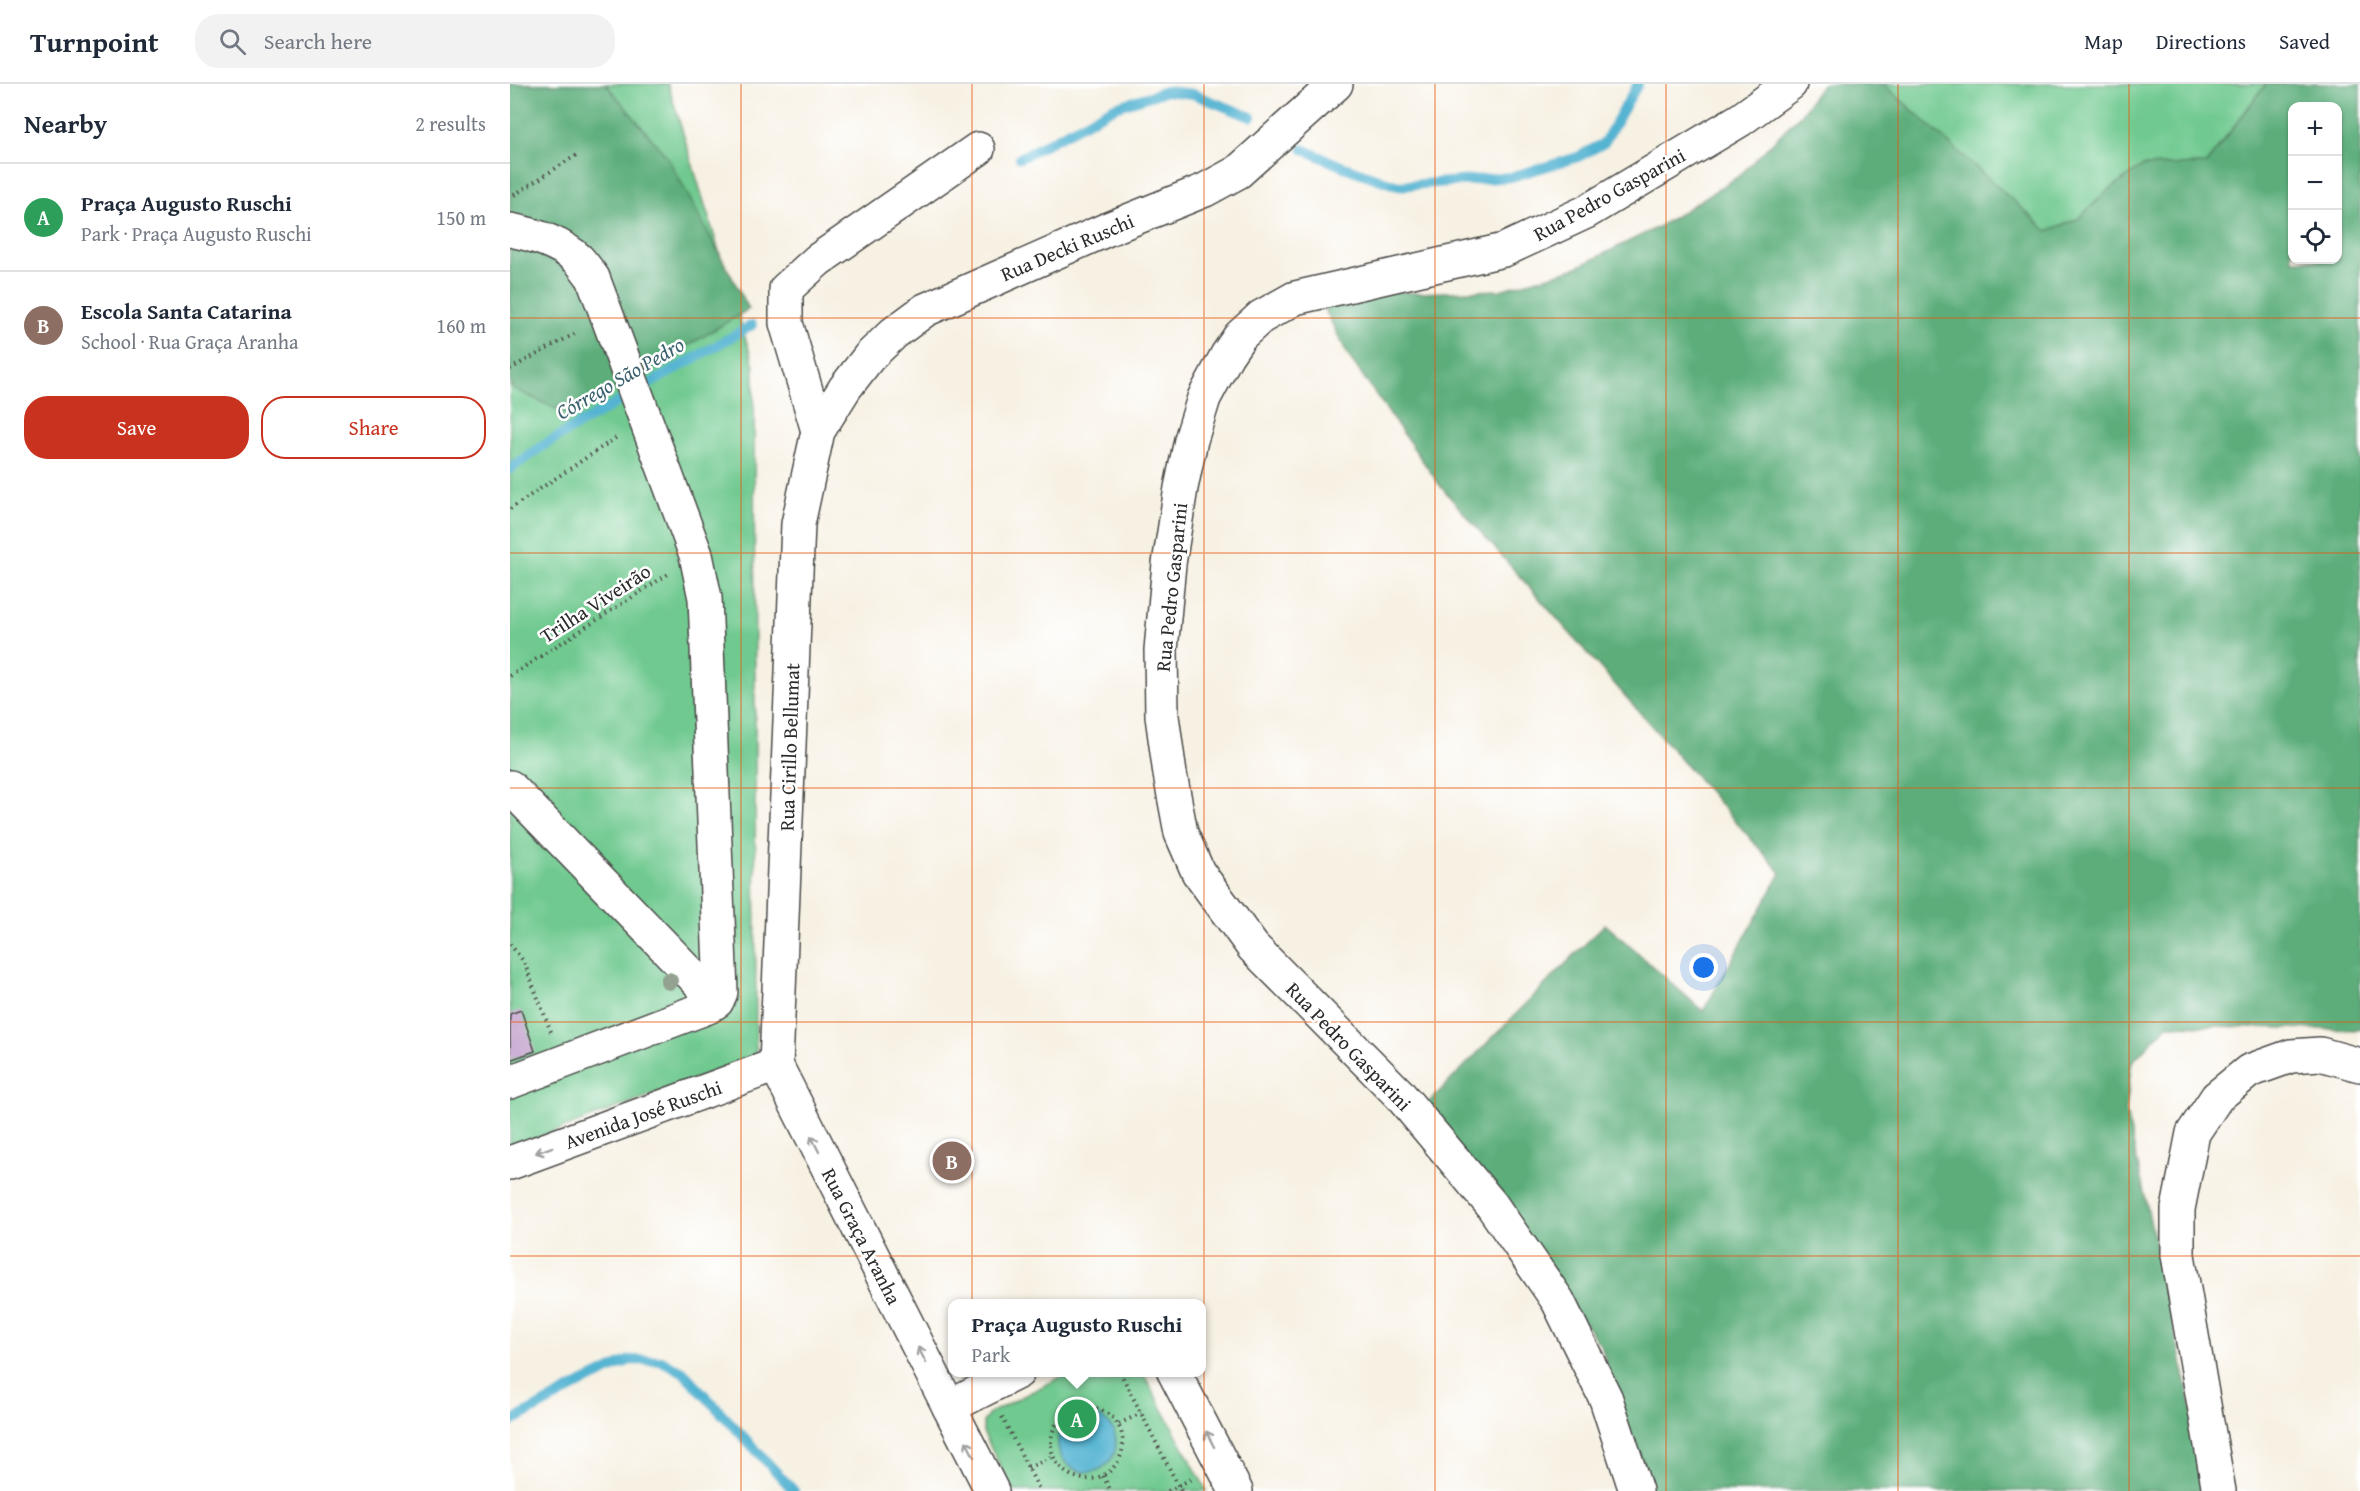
<!DOCTYPE html>
<html lang="en">
<head>
<meta charset="utf-8">
<style>
  body { margin:0; font-family:"Gentium Book Plus",serif; background:#f2f2f3; color:#1f2937 }
  .controls { position:absolute; right:18px; top:18px; display:grid; overflow:hidden; border-radius:12px; box-shadow:0 2px 4px #0004 }
  .controls button { width:54px; height:54px; display:grid; place-items:center; padding:0; border:0; border-bottom:2px solid #e0e1e3; background:#fff; color:#1f2937; font:30px sans-serif }
  .you { position:absolute; left:1194px; top:884px; width:21px; height:21px; margin:-15px; border:4px solid #fff; border-radius:50%; background:#1a73e8; box-shadow:0 0 0 9px #1a73e833 }
  .badge { display:grid; place-items:center; width:39px; height:39px; border-radius:50%; background:#c8321e; color:#fff; font-size:20px; font-weight:700 }
  .pin { position:absolute; translate:-50% -50%; border:3px solid #fff; box-shadow:0 2px 6px #0006 }
  .popup { position:absolute; left:438px; top:1215px; width:258px; height:78px; box-sizing:border-box; display:grid; place-content:center; border-radius:12px; background:#fff; filter:drop-shadow(0 2px 4px #0005); font-size:20px; white-space:nowrap; color:#747a83 }
  .popup b { font-size:22px; color:#1f2937 }
  .popup::after { content:''; position:absolute; left:50%; top:100%; margin-left:-12px; border:12px solid transparent; border-top-color:#fff }
  .list { margin:0; padding:0; list-style:none }
  h2 { display:flex; justify-content:space-between; align-items:center; height:78px; margin:0; padding:0 24px; font-size:26px }
  h2 small { font-size:20px; font-weight:400; color:#747a83 }
  .list li { display:grid; grid-template-columns:39px 1fr auto; gap:18px; align-items:center; box-sizing:border-box; height:108px; padding:0 24px; border-top:2px solid #e0e1e3 }
  .list b { display:block; font-size:22px; white-space:nowrap }
  .list p { margin:0; font-size:20px; white-space:nowrap; color:#747a83 }
  .list em { font-size:20px; font-style:normal; color:#747a83 }
  .actions { display:flex; gap:12px; padding:18px 24px }
  .actions a { flex:1; padding:14px 0; border:2px solid #c8321e; border-radius:24px; text-align:center; font-size:21px; color:#c8321e }
  .actions .main { background:#c8321e; color:#fff }
  .icon { flex:none; width:33px; height:33px; fill:none; stroke:currentColor; stroke-width:2; stroke-linecap:round; stroke-linejoin:round }
  .map { position:relative; flex:none; width:1850px; height:1407px; overflow:hidden }
  header { display:flex; align-items:center; gap:36px; box-sizing:border-box; height:84px; padding:0 30px; background:#fff; border-bottom:2px solid #e0e1e3 }
  header strong { font-size:28px }
  nav { display:flex; gap:33px; margin-inline-start:auto; font-size:21px }
  .search { width:420px; height:54px; background:#f2f2f3; display:flex; align-items:center; gap:15px; box-sizing:border-box; padding:0 21px; border-radius:24px; color:#747a83; font-size:22px }
  main { display:flex }
  aside { flex:1; background:#fff }
  .map>svg:first-child { display:block }
  .green { fill:#70c98f; stroke:#4e7a5d; stroke-width:1.5 }
  .forest { fill:#5cad7a; stroke:#446c52; stroke-width:1.5; fill-rule:evenodd }
  .water { fill:#54b4d2; stroke:#40707e; stroke-width:1.5 }
  .lines { fill:none; stroke-linecap:round; stroke-linejoin:round }
  .stream { stroke:#54b4d2; stroke-width:10 }
  .building { fill:#c3a0cc }
  .street-casing { stroke:#4a4947; stroke-width:36 }
  .secondary-casing { stroke:#4a4947; stroke-width:36 }
  .primary-casing { stroke:#4a4947; stroke-width:36 }
  .path { stroke:#4a4947; stroke-width:4; stroke-dasharray:1.5 4.5; stroke-linecap:butt }
  .street { stroke:#fff; stroke-width:33 }
  .secondary { stroke:#fff; stroke-width:33 }
  .primary { stroke:#fff; stroke-width:33 }
  .tree { fill:#94a291 }
  .oneway { stroke:#a0a0a0 }
  .grid { fill:none; stroke:#e8590c; stroke-width:1.5; stroke-opacity:0.55 }
  .labels { text-anchor:middle; dominant-baseline:central; stroke-width:5; stroke-linejoin:round; paint-order:stroke }
  .street-label { font-size:20px; fill:#2b2b2b; stroke:#fff }
  .water-label { font-size:21px; font-style:italic; fill:#3b626e; stroke:#fff }
</style>
</head>
<body>
<header>
<strong>Turnpoint</strong>
<div class="search"><svg class="icon" aria-label="search" viewBox="0 0 24 24"><circle cx="10" cy="10" r="6"/><path d="M15 15l6 6"/></svg>Search here</div>
<nav><a>Map</a><a>Directions</a><a>Saved</a></nav>
</header>
<main>
<aside>
<h2>Nearby<small>2 results</small></h2>
<ul class="list">
<li><span class="badge" style="background:#2e9e5b">A</span><div><b>Praça Augusto Ruschi</b><p>Park · Praça Augusto Ruschi</p></div><em>150 m</em></li>
<li><span class="badge" style="background:#8d6e63">B</span><div><b>Escola Santa Catarina</b><p>School · Rua Graça Aranha</p></div><em>160 m</em></li>
</ul>
<div class="actions"><a class="main">Save</a><a>Share</a></div>
</aside>
<div class="map">
<svg width="1850" height="1407" viewBox="0 0 1850 1407">
  <rect width="100%" height="100%" fill="#fff"/>
  <filter id="ink" filterUnits="userSpaceOnUse"><feTurbulence type="fractalNoise" baseFrequency=".0167" numOctaves="2"/><feDisplacementMap in="SourceGraphic" scale="12" xChannelSelector="R" yChannelSelector="G"/><feConvolveMatrix kernelMatrix="1 2 1 2 8 2 1 2 1" color-interpolation-filters="sRGB"/></filter>
  <filter id="wash" filterUnits="userSpaceOnUse"><feTurbulence type="fractalNoise" baseFrequency=".008" numOctaves="4" result="noise"/><feDisplacementMap in="SourceGraphic" scale="24" xChannelSelector="R" yChannelSelector="G"/><feGaussianBlur stdDeviation="1.35" result="paint"/><feColorMatrix in="noise" values="0 0 0 0 0 0 0 0 0 0 0 0 0 0 0 0 0 1.4 0 .05"/><feComposite in="paint" operator="in"/></filter>
  <g filter="url(#wash)">
    <rect width="100%" height="100%" fill="#f7f1e3"/>
    <path class="green" d="M0,0H158L244,282L246,972L0,1064Z
      M1373,0H1756L1696,80L1633,82L1596,108L1568,135L1537,147Z
      M559,1289H633L697,1407H503L473,1348V1338L480,1329Z"/>
    <path class="forest" d="M0,0H96L158,74L239,225L64,330H57L4,305L0,299Z
      M1312,0H1373L1537,147L1568,135L1596,108L1633,82L1696,80L1756,0H1850V946L1658,941L1622,978L1616,1027L1700,1407H1136L1091,1262L916,1021L1095,840L1193,927L1271,789L931,403L838,271L807,210L836,204L908,209L990,206L1063,185L1150,142L1229,92L1291,30ZM1782,22H1828V176H1782Z"/>
    <path class="water" d="M548 1359a29 29 0 1 1 58 0a29 29 0 1 1-58 0Z"/>
    <g class="lines">
      <path class="stream" d="M793,65L831,82L888,102L1001,93L1068,73L1094,59L1128,0
        M510,74L605,23L656,7L683,10L741,33
        M0,385L37,359L242,241
        M0,1338L76,1297L120,1276L152,1277L173,1288L284,1407"/>
    </g>
    <g id="blocks">
      <path class="building" d="M11,926L25,967L0,976V930Z"/>
    </g>
  </g>
  <g filter="url(#ink)">
    <use href="#blocks" fill-opacity="0" stroke="#4a4947" stroke-width="1.5"/>
    <g class="lines">
      <g class="street-casing">
        <path id="street" d="M0,146C22,150 50,159 68,175C73,180 78,187 83,194L186,471L195,514L211,908L207,917L198,923L0,998
          M308,347L276,239V205L308,176L468,65
          M0,703L207,917
          M439,1323L482,1407
          M1709,1407L1668,1171V1125L1683,1049L1707,1013L1739,987L1781,972L1810,970L1850,981"/>
      </g>
      <g class="secondary-casing">
        <path id="secondary" d="M266,981L288,440L308,347L335,304L359,273L384,249L415,226L598,145L695,106L728,88L826,0
          M1126,1407L1096,1315L1048,1217L981,1120L889,1010L743,863L688,788L671,749L660,690L652,632L651,566L659,480L671,404L681,356L694,314L717,271L730,252L751,233L785,214L994,166L1076,128L1230,36L1280,0"/>
      </g>
      <g class="primary-casing">
        <path id="primary" d="M0,1079L266,981L439,1323L508,1288
          M664,1288L726,1407"/>
      </g>
      <path class="path" d="M4,111L68,70
        M0,285L68,248
        M0,425L107,353
        M0,592L158,490
        M0,860L14,878L41,948
        M610,1288L671,1407
        M541 1359a36 36 0 1 1 72 0a36 36 0 1 1-72 0Z
        M492,1333L530,1407
        M609,1340L631,1329
        M518,1384L543,1372
        M593,1392L601,1407
        M658,1407L683,1394"/>
      <use href="#street" class="street"/>
      <use href="#secondary" class="secondary"/>
      <use href="#primary" class="primary"/>
    </g>
    <circle class="tree" cx="159" cy="897" r="9"/>
    <defs><path id="oneway-shaft" d="M-6 0H5M1.5-3L5.5 0L1.5 3" fill="none" stroke-width="1.6" stroke-linecap="round" stroke-linejoin="round" transform="scale(1.5)"/></defs>
    <g class="oneway">
      <use href="#oneway-shaft" transform="translate(305 1060) rotate(-117)"/>
      <use href="#oneway-shaft" transform="translate(34 1066) rotate(160)"/>
      <use href="#oneway-shaft" transform="translate(412 1271) rotate(-117)"/>
      <use href="#oneway-shaft" transform="translate(700 1355) rotate(-117)"/>
      <use href="#oneway-shaft" transform="translate(460 1365) rotate(-117)"/>
    </g>
  </g>
  <path class="grid" d="M231,0V1407M462,0V1407M694,0V1407M925,0V1407M1156,0V1407M1388,0V1407M1619,0V1407M0,234H1850M0,469H1850M0,704H1850M0,938H1850M0,1172H1850"/>
  <g class="labels">
    <g class="street-label">
      <text transform="translate(1099 110) rotate(-29)">Rua Pedro Gasparini</text>
      <text transform="translate(557 163) rotate(-23)">Rua Decki Ruschi</text>
      <text transform="translate(661 503) rotate(-84)">Rua Pedro Gasparini</text>
      <text transform="translate(85 519) rotate(-33)">Trilha Viveirão</text>
      <text transform="translate(279 663) rotate(-88)">Rua Cirillo Bellumat</text>
      <text transform="translate(839 962) rotate(46)">Rua Pedro Gasparini</text>
      <text transform="translate(133 1030) rotate(-20)">Avenida José Ruschi</text>
      <text transform="translate(352 1152) rotate(63)">Rua Graça Aranha</text>
    </g>
    <g class="water-label">
      <text transform="translate(110 294) rotate(-30)">Córrego São Pedro</text>
    </g>
  </g>
</svg>
<div class="controls">
<button>+</button>
<button>−</button>
<button><svg class="icon" aria-label="locate" viewBox="0 0 24 24"><circle cx="12" cy="12" r="6"/><path d="M12 2v4M12 18v4M2 12h4M18 12h4"/></svg></button>
</div>
<div class="you"></div>
<div class="pin badge" style="left:567px;top:1335px;background:#2e9e5b">A</div>
<div class="popup"><b>Praça Augusto Ruschi</b>Park</div>
<div class="pin badge" style="left:442px;top:1077px;background:#8d6e63">B</div>
</div>
</main>
</body>
</html>
